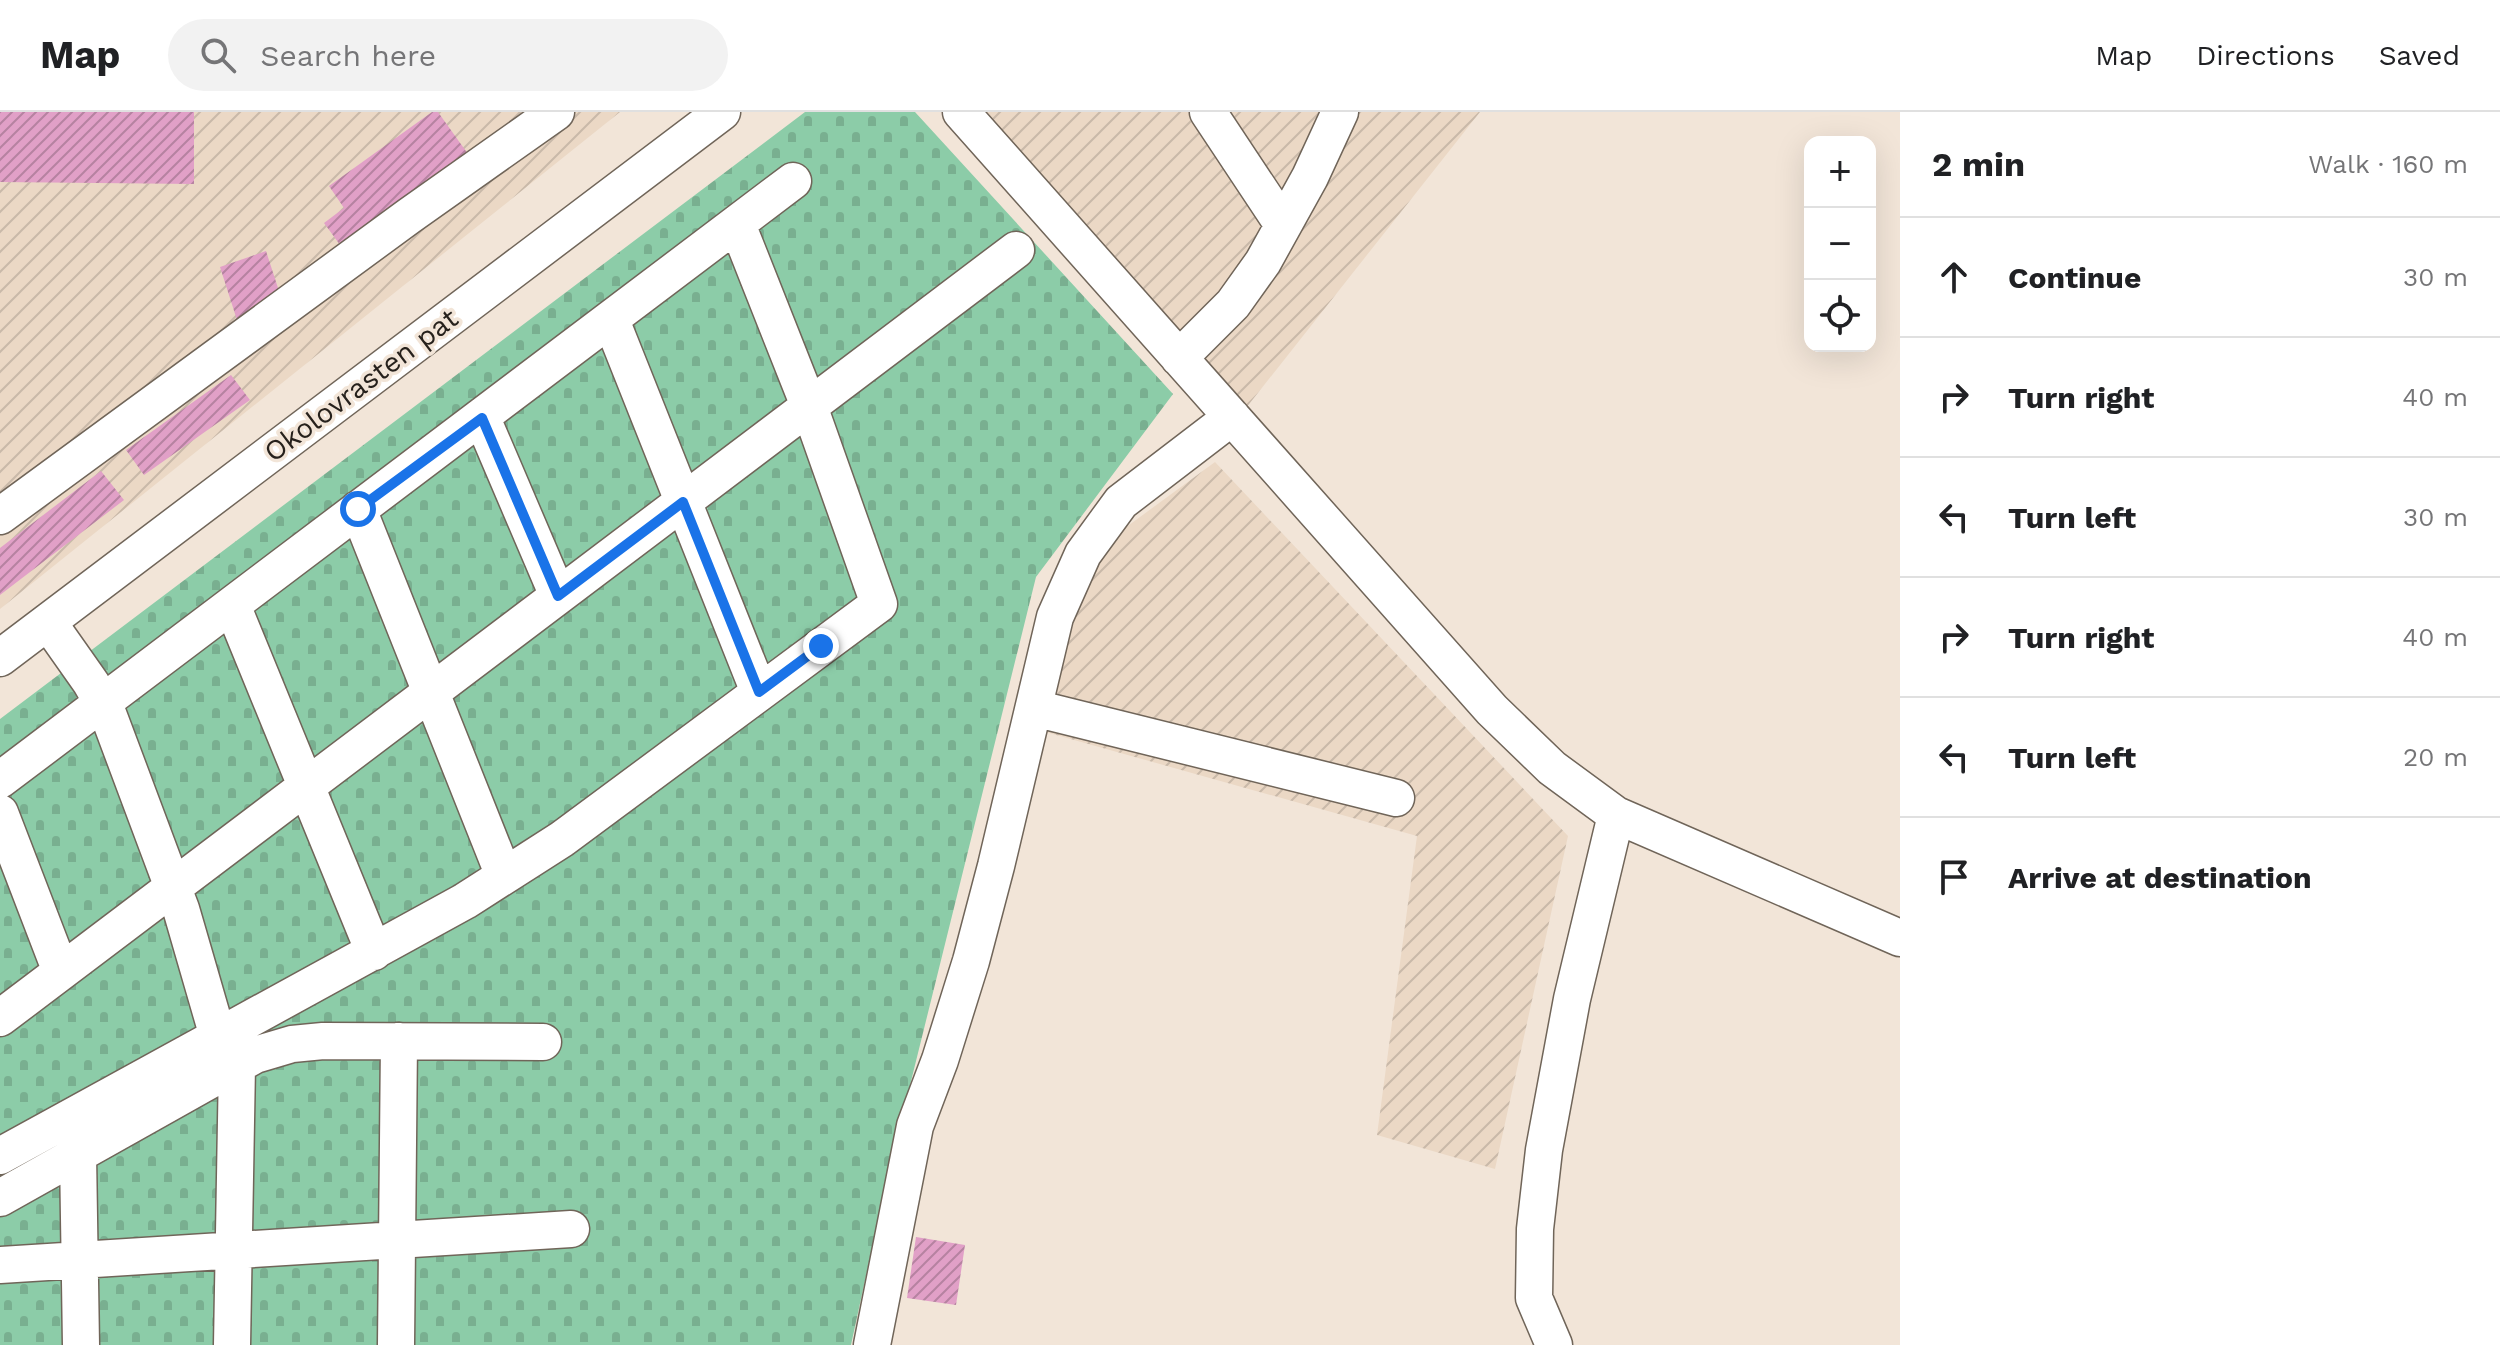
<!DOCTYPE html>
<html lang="en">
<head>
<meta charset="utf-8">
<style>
  body { margin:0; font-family:"Work Sans",sans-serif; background:#f2f2f2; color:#202124 }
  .controls { position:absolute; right:24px; top:24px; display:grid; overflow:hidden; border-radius:16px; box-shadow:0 8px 32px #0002 }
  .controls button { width:72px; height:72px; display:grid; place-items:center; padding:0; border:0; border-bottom:2px solid #e0e0e0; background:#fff; color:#202124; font:40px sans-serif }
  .stop { position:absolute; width:24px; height:24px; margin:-18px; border:6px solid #1a73e8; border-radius:50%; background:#fff }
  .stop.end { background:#1a73e8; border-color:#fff; box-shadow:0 2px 8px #0008 }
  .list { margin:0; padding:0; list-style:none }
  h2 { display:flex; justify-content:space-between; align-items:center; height:104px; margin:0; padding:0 32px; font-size:34px }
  h2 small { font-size:26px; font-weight:400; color:#757577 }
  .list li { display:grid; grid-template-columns:52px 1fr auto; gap:24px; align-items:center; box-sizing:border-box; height:120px; padding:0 32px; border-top:2px solid #e0e0e0 }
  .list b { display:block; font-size:30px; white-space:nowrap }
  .list em { font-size:26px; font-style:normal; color:#757577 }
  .icon { flex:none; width:44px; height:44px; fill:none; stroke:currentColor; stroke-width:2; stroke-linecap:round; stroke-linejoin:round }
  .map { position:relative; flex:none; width:1900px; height:1233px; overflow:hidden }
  header { display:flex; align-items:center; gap:48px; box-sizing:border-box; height:112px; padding:0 40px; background:#fff; border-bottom:2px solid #e0e0e0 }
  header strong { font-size:38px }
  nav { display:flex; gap:44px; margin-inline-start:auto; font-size:28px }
  .search { width:560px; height:72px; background:#f2f2f2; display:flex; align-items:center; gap:20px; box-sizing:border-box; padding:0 28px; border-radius:44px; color:#757577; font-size:30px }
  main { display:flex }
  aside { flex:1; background:#fff }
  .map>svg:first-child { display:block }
  .industrial { fill:url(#industrial-furrows) }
  .cemetery { fill:url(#cemetery-stones) }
  .building { fill:url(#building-hatch) }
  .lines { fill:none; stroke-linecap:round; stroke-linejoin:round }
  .minor-casing { stroke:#706559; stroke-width:39 }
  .minor { stroke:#fff; stroke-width:36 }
  .route { stroke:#1a73e8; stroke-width:10 }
  .labels { text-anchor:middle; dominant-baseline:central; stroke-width:7; stroke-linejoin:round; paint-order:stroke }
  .street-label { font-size:28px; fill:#26211c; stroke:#f2e5d8 }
</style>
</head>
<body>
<header>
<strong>Map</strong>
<div class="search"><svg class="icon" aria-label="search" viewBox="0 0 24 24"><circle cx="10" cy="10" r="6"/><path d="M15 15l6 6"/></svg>Search here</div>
<nav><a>Map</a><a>Directions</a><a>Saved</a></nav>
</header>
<main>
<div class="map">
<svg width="1900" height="1233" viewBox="0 0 1900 1233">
  <defs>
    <pattern id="industrial-furrows" width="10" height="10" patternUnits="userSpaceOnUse" patternTransform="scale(2)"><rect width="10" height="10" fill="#ebd8c5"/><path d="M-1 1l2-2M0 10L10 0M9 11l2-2" fill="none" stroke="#c9b9a9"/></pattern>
    <pattern id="cemetery-stones" width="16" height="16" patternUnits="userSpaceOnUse" patternTransform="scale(2)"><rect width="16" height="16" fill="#8ccca8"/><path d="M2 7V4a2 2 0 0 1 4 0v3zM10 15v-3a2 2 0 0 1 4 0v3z" fill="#79af90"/></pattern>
    <pattern id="building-hatch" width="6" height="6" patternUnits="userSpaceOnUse" patternTransform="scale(2)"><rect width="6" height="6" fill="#e1a0c7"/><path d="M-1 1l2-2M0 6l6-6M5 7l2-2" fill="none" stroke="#b682a1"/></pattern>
  </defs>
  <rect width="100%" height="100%" fill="#f2e5d8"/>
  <path class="industrial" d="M0,0H620L0,497Z
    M986,0H1480L1246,296L1092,137Z
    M1215,350L1568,724L1495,1057L1377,1023L1417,724L1042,619L1095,438Z"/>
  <path class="cemetery" d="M805,0H915L1173,282L1036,465L888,1062L851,1233H0V607Z"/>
  <path class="building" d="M0,0H194V72L0,70Z
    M432,0H438L468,42L343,137L324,111L344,96L329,74Z
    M266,139L279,179L237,208L220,155Z
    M231,263L250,288L144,363L126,338Z
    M101,359L124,388L0,483V436Z
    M916,1125L965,1133L956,1193L907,1186Z"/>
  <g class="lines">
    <g class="minor-casing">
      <path id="minor" d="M961,0L1492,598L1552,656L1616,703L1900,826
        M1208,0L1283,113
        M611,208L759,580
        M1179,246L1233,192L1263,150L1310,65L1340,0
        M482,306L558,484
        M358,397L504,764
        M0,404L409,104L556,0
        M232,493L374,840
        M48,510L91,571L107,599L181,797L214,911L227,930L237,953L232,1233
        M0,546L722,0
        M1034,596L1396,686
        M0,668L793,69
        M0,701L61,860
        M0,906L1016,138
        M78,1042L81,1233
        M0,1044L465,789L562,727L879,492L809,294L737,112
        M0,1086L255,943L292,932L323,929L543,930
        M0,1153L571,1117
        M396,1233L399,929
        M872,1233L915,1014L940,948L971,849L996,754L1055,505L1083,442L1121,390L1232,305
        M1554,1233L1534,1186L1535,1117L1544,1038L1572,887L1616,703"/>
    </g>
    <use href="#minor" class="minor"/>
  </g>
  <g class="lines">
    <path class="route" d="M358,397L482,306L558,484L683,390L759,580L821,534"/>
  </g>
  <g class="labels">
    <g class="street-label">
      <text transform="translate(361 273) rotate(-37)">Okolovrasten pat</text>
    </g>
  </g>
</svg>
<div class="controls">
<button>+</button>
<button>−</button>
<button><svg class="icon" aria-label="locate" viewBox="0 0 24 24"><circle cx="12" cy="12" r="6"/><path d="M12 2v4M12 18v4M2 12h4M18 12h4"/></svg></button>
</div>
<div class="stop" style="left:358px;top:397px"></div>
<div class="stop end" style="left:821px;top:534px"></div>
</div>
<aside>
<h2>2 min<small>Walk · 160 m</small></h2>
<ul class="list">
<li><svg class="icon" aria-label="ahead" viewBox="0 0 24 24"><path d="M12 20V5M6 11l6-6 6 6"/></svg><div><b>Continue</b></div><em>30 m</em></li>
<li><svg class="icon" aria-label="right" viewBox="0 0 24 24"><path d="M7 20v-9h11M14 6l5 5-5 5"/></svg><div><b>Turn right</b></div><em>40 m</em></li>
<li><svg class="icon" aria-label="left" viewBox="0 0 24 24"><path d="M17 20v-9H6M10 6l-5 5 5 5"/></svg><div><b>Turn left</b></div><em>30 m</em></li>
<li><svg class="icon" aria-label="right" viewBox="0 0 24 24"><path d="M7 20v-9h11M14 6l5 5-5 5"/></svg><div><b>Turn right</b></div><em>40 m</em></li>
<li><svg class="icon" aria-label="left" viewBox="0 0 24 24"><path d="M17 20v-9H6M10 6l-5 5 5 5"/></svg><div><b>Turn left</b></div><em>20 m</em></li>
<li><svg class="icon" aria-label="arrive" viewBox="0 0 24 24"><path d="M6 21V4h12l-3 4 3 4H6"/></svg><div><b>Arrive at destination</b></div></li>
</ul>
</aside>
</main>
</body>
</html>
